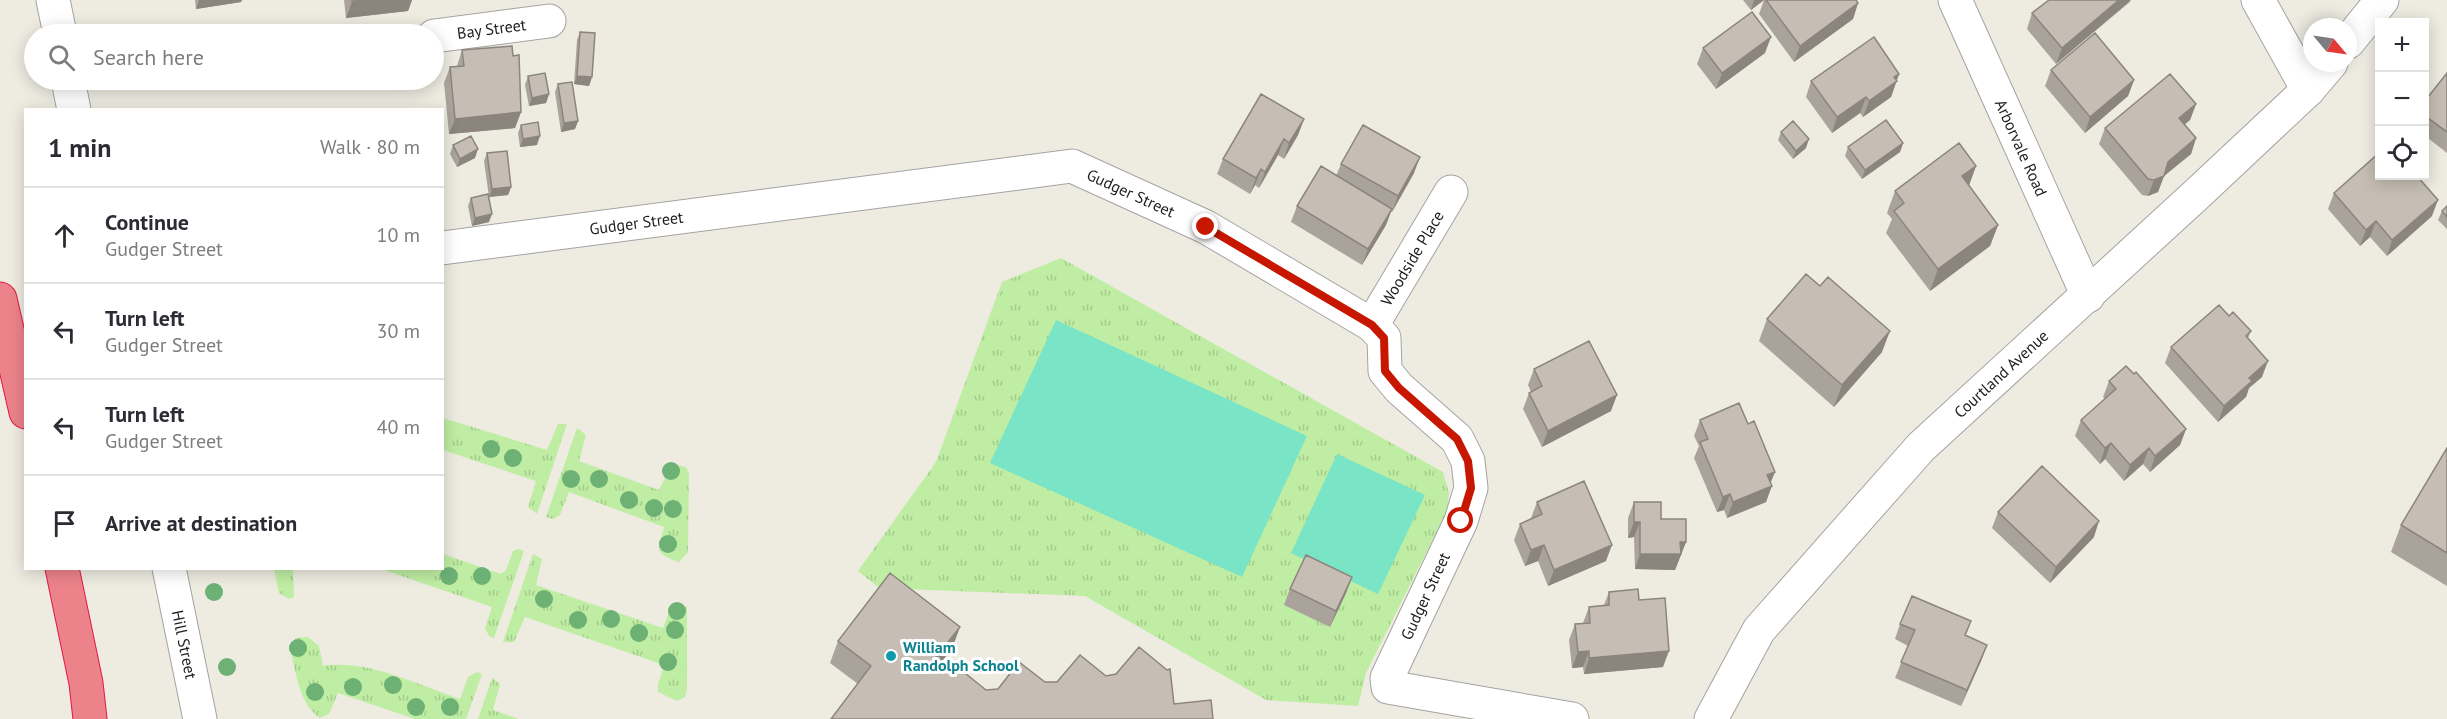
<!DOCTYPE html>
<html lang="en">
<head>
<meta charset="utf-8">
<style>
  body { margin:0; font-family:"PT Sans",sans-serif; background:#f7f7f7; color:#2b2b33 }
  .controls { position:absolute; right:18px; top:18px; display:grid; overflow:hidden; border-radius:0px; box-shadow:0 3px 15px #0003 }
  .controls button { width:54px; height:54px; display:grid; place-items:center; padding:0; border:0; border-bottom:2px solid #e1e1e2; background:#fff; color:#2b2b33; font:30px sans-serif }
  .compass { position:absolute; left:2303px; top:18px; width:54px; height:54px; border-radius:50%; background:#fff; box-shadow:0 3px 15px #0003; rotate:119deg }
  .stop { position:absolute; width:18px; height:18px; margin:-14px; border:4px solid #c81700; border-radius:50%; background:#fff }
  .stop.end { background:#c81700; border-color:#fff; box-shadow:0 2px 6px #0008 }
  .list { margin:0; padding:0; list-style:none }
  h2 { display:flex; justify-content:space-between; align-items:center; height:78px; margin:0; padding:0 24px; font-size:26px }
  h2 small { font-size:20px; font-weight:400; color:#7c7c81 }
  .list li { display:grid; grid-template-columns:39px 1fr auto; gap:18px; align-items:center; box-sizing:border-box; height:96px; padding:0 24px; border-top:2px solid #e1e1e2 }
  .list b { display:block; font-size:22px; white-space:nowrap }
  .list p { margin:0; font-size:20px; white-space:nowrap; color:#7c7c81 }
  .list em { font-size:20px; font-style:normal; color:#7c7c81 }
  .icon { flex:none; width:33px; height:33px; fill:none; stroke:currentColor; stroke-width:2; stroke-linecap:round; stroke-linejoin:round }
  .map { position:relative; flex:none; width:2447px; height:719px; overflow:hidden }
  .search { position:absolute; background:#fff; box-shadow:0 3px 15px #0003; left:24px; top:24px; width:420px; height:66px; display:flex; align-items:center; gap:15px; box-sizing:border-box; padding:0 21px; border-radius:33px; color:#7c7c81; font-size:22px }
  .panel { position:absolute; background:#fff; box-shadow:0 3px 15px #0003; left:24px; top:108px; width:420px; height:462px; border-radius:0px }
  .map>svg:first-child { display:block }
  .grass { fill:url(#grass-tufts) }
  .pitch { fill:#79e4c6 }
  .lines { fill:none; stroke-linecap:round; stroke-linejoin:round }
  .minor-casing { stroke:#a3a3a3; stroke-width:35 }
  .highway-casing { stroke:#e31846; stroke-width:35 }
  .minor { stroke:#fff; stroke-width:33 }
  .highway { stroke:#ec838a; stroke-width:33 }
  .tree { fill:#6db175 }
  .wall { fill:#aaa39b }
  .shaded-wall { fill:#8b857e }
  .building { fill:#c6beb4; stroke:#8b857e; stroke-width:1.5 }
  .route { stroke:#c81700; stroke-width:8 }
  .culture-dot { fill:#0f9aa8; stroke:#fff; stroke-width:2 }
  .labels { text-anchor:middle; dominant-baseline:central; stroke-width:6; stroke-linejoin:round; paint-order:stroke }
  .street-label { font-size:16px; fill:#1c1c1c; stroke:#fff }
  .culture-label { font-size:16px; font-weight:bold; fill:#0d838f; stroke:#fff; text-anchor:start }
</style>
</head>
<body>
<div class="map">
<svg width="2447" height="719" viewBox="0 0 2447 719">
  <defs>
    <pattern id="grass-tufts" width="24" height="20" patternUnits="userSpaceOnUse" patternTransform="scale(1.5)"><rect width="24" height="20" fill="#bfeda3"/><path d="M3 7l-1-3M5 7V3M7 7l1-3M15 17l-1-3M17 17v-4M19 17l1-3" fill="none" stroke="#a4cb8c"/></pattern>
  </defs>
  <rect width="100%" height="100%" fill="#eeece1"/>
  <path class="grass" d="M1061,258L1443,472L1449,493L1447,511L1366,673L1358,706L1266,700L1085,596L879,588L858,571L936,462L1002,282Z
    M443,418L547,450L558,424H567L537,514L528,507L536,481L443,450Z
    M577,428L586,435L579,461L659,490L672,464L686,467L689,474L688,552L679,562C653,553 658,550 664,527L569,492L560,515L553,519L546,517Z
    M519,549L524,551L494,638L489,636L485,628L492,607L381,569L442,568L443,554L501,574L506,570L513,551Z
    M533,554L542,559L536,585L663,628L671,606L678,603L687,607V690L685,697L677,701L658,692V684L664,665L525,617L514,642H503Z
    M274,569H293L294,597L289,599L279,593Z
    M308,637L319,646L323,666C368,659 418,685 460,699L468,677L477,672L482,674L466,719H415L338,693L329,714L320,718C299,704 296,672 290,648L296,638Z
    M492,678L500,684L493,710L519,719H478Z"/>
  <path class="pitch" d="M1056,320L1307,436L1242,577L990,463Z
    M1337,454L1425,495L1378,594L1291,553Z"/>
  <g class="lines">
    <g class="minor-casing">
      <g id="minor">
        <path d="M53,0L60,34"/>
        <path id="s1" d="M1955,0L2088,296"/>
        <path d="M2258,0L2308,90"/>
        <path id="s2" d="M434,36L549,21"/>
        <path d="M2348,42L2382,0"/>
        <path d="M68,80L74,110"/>
        <path id="s3" d="M442,248L1072,166L1206,227L1372,325L1384,338L1385,371L1399,388L1457,439L1468,461L1471,488L1461,521L1387,678L1388,687L1572,719"/>
        <path id="s4" d="M1372,325L1451,192"/>
        <path id="s5" d="M169,568L200,719"/>
        <path id="s6" d="M1711,719L1759,630L1921,447L2196,195L2308,90L2331,63"/>
      </g>
    </g>
    <g class="highway-casing">
      <path id="highway" d="M0,299L26,412
        M62,568L86,683L90,719"/>
    </g>
    <use href="#minor" class="minor"/>
    <use href="#highway" class="highway"/>
  </g>
  <g class="tree">
    <circle cx="491" cy="449" r="9"/>
    <circle cx="513" cy="458" r="9"/>
    <circle cx="671" cy="471" r="9"/>
    <circle cx="571" cy="479" r="9"/>
    <circle cx="599" cy="479" r="9"/>
    <circle cx="629" cy="500" r="9"/>
    <circle cx="654" cy="508" r="9"/>
    <circle cx="673" cy="509" r="9"/>
    <circle cx="668" cy="544" r="9"/>
    <circle cx="449" cy="576" r="9"/>
    <circle cx="482" cy="576" r="9"/>
    <circle cx="214" cy="592" r="9"/>
    <circle cx="544" cy="599" r="9"/>
    <circle cx="677" cy="611" r="9"/>
    <circle cx="611" cy="619" r="9"/>
    <circle cx="578" cy="620" r="9"/>
    <circle cx="675" cy="630" r="9"/>
    <circle cx="639" cy="633" r="9"/>
    <circle cx="298" cy="648" r="9"/>
    <circle cx="668" cy="662" r="9"/>
    <circle cx="227" cy="667" r="9"/>
    <circle cx="393" cy="685" r="9"/>
    <circle cx="353" cy="687" r="9"/>
    <circle cx="315" cy="692" r="9"/>
    <circle cx="416" cy="707" r="9"/>
    <circle cx="450" cy="707" r="9"/>
  </g>
  <path class="wall" d="M195,0H242L241,2L196,9Z
    M344,0H412L408,11L346,18Z
    M1743,0H1856L1858,3L1853,19L1794,62L1759,14L1764,0L1751,10Z
    M2131,1L2056,64L2027,29L2032,13Z
    M580,32L592,77L589,86L574,84L577,40Z
    M1703,48L1765,53L1716,89L1697,64Z
    M462,50L521,112L515,128L449,134L444,83L450,67L457,66Z
    M2051,70L2134,80L2128,96L2085,133L2045,86Z
    M2447,73V153L2424,135V102Z
    M1899,74L1891,97L1863,117L1860,113L1832,133L1806,97L1811,81Z
    M528,76L549,94L546,103L529,106L525,85Z
    M558,84L578,121L575,129L561,132L555,92Z
    M2196,104L2190,120L2185,124L2196,138L2191,154L2164,176L2158,192L2148,196L2142,195L2099,144L2105,128Z
    M1304,119L1298,135L1284,159L1278,155L1259,188L1255,185L1250,194L1217,174L1223,159Z
    M521,125L537,145L520,147L518,133Z
    M1781,132L1806,148L1793,159L1778,140Z
    M1903,143L1900,152L1862,179L1845,156L1848,147Z
    M453,145L475,158L457,167L450,154Z
    M487,153L511,187L508,195L489,197L484,161Z
    M1341,164L1414,173L1392,212L1391,211L1386,225L1362,265L1291,222L1297,206L1336,176Z
    M1976,166L1969,185L1998,225L1990,246L1930,291L1886,233L1892,219L1887,213L1895,191Z
    M2334,193L2432,216L2387,256L2370,237L2360,246L2328,209Z
    M471,198L489,222L472,226L468,206Z
    M2447,206V229L2438,220L2442,211Z
    M2229,316L2251,331L2248,338L2262,377L2249,388L2246,397L2218,422L2165,363L2171,347Z
    M1767,319L1882,352L1834,407L1759,341Z
    M1534,369L1611,411L1542,447L1523,409L1529,393L1531,392L1528,385Z
    M2109,381L2186,429L2180,445L2150,472L2143,464L2124,481L2105,459L2100,464L2075,436L2081,420L2105,399L2103,397Z
    M1700,420L1771,484L1766,502L1727,518L1724,510L1717,512L1694,458L1699,446L1694,436Z
    M2447,448V586L2391,552L2401,525Z
    M1537,502L1606,561L1548,586L1538,561L1525,566L1514,540L1520,524L1532,519L1531,518Z
    M1634,502L1661,519L1686,542L1675,570L1635,569L1634,537L1628,538V518Z
    M1998,512L2094,537L2050,583L1992,528Z
    M1352,577L1346,593L1330,627L1284,605L1290,589Z
    M1609,592L1639,600L1663,667L1584,674L1583,667L1572,668L1569,640L1575,624L1583,623L1589,607L1604,605Z
    M1971,621L1966,635L1987,645L1981,661L1961,706L1895,678L1908,646L1895,639L1900,624Z
    M838,641L952,649L942,661L957,672L986,690L1106,676L1174,704L1213,719L858,684L830,663Z"/>
  <path class="shaded-wall" d="M199,0H242L241,2L196,9Z
    M369,0H412L408,11L346,18L352,2Z
    M1754,0H1764L1751,10Z
    M2119,0H2131L2056,64L2062,48Z
    M1858,3L1853,19L1794,62L1800,46Z
    M1771,37L1765,53L1716,89L1722,73Z
    M1899,74L1891,97L1863,117L1869,101L1894,77Z
    M577,76L592,77L589,86L574,84Z
    M2134,80L2128,96L2085,133L2090,117Z
    M549,94L546,103L529,106L532,98Z
    M1866,97L1860,113L1832,133L1837,117Z
    M2196,104L2190,120L2173,134L2179,118Z
    M521,112L515,128L449,134L455,119Z
    M1304,119L1298,135L1284,159L1289,143Z
    M578,121L575,129L561,132L564,123Z
    M540,136L537,145L520,147L523,139Z
    M2196,138L2191,154L2164,176L2158,192L2148,196L2154,180L2168,162Z
    M1284,139L1278,155L1259,188L1265,172Z
    M1809,139L1806,148L1793,159L1796,151Z
    M1903,143L1900,152L1862,179L1865,170Z
    M478,149L475,158L457,167L460,159Z
    M1420,157L1414,173L1392,212L1398,196Z
    M1976,166L1968,188L1962,176Z
    M1261,169L1255,185L1250,194L1256,178Z
    M511,187L508,195L489,197L492,189Z
    M2438,200L2432,216L2387,256L2392,240Z
    M1392,209L1386,225L1362,265L1368,249Z
    M492,214L489,222L472,226L475,218Z
    M2376,221L2370,237L2360,246L2366,230Z
    M1998,225L1990,246L1930,291L1938,269Z
    M1890,331L1882,352L1834,407L1842,385Z
    M2268,361L2262,377L2249,388L2246,397L2218,422L2224,406L2249,378Z
    M1617,395L1611,411L1542,447L1548,431Z
    M2186,429L2180,445L2150,472L2155,456Z
    M2111,443L2105,459L2100,464L2105,448Z
    M2149,448L2143,464L2124,481L2130,465Z
    M1775,472L1769,487L1772,486L1766,502L1727,518L1733,502L1767,475Z
    M1730,494L1724,510L1717,512L1723,497Z
    M2099,521L2094,537L2050,583L2056,567Z
    M1634,522H1640L1634,537L1628,538Z
    M1680,542H1686L1675,570L1635,569L1640,554Z
    M1544,545L1538,561L1525,566L1531,550Z
    M1612,545L1606,561L1548,586L1554,570Z
    M1352,577L1346,593L1330,627L1336,611Z
    M960,627L952,649L928,678L936,657Z
    M1987,645L1981,661L1961,706L1967,690Z
    M1589,651L1583,667L1572,668L1578,652Z
    M1669,651L1663,667L1584,674L1589,658Z"/>
  <path class="building" d="M352,0H369L352,2Z
    M1766,0H1856L1858,3L1800,46Z
    M2049,0H2119L2062,48L2032,13Z
    M1752,12L1771,37L1722,73L1703,48Z
    M580,32L595,33L592,77L577,76Z
    M2095,33L2134,80L2090,117L2051,70Z
    M1874,37L1899,74L1894,77L1897,81L1869,101L1866,97L1837,117L1811,81Z
    M512,46L513,56L519,55L521,112L455,119L450,67L464,66L462,50Z
    M545,73L549,94L532,98L528,76Z
    M2447,73V132L2424,115V102Z
    M2170,74L2196,104L2179,118L2196,138L2168,162L2164,176L2154,180L2148,179L2105,128Z
    M572,82L578,121L564,123L558,84Z
    M1261,94L1304,119L1289,143L1284,139L1265,172L1261,169L1256,178L1223,159Z
    M1886,120L1903,143L1865,170L1848,147Z
    M1793,121L1809,139L1796,151L1781,132Z
    M538,122L540,136L523,139L521,125Z
    M1363,125L1420,157L1398,196L1341,164Z
    M471,136L478,149L460,159L453,145Z
    M1959,143L1976,166L1962,176L1998,225L1938,269L1894,211L1904,203L1895,191Z
    M507,151L511,187L492,189L487,153Z
    M2379,153V176H2417L2438,200L2392,240L2376,221L2366,230L2334,193Z
    M1321,166L1392,209L1368,249L1297,206Z
    M488,194L492,214L475,218L471,198Z
    M2447,206V217L2442,211Z
    M1806,274L1820,286L1828,277L1890,331L1842,385L1767,319Z
    M2219,305L2229,316L2233,312L2251,331L2246,336L2268,361L2249,378L2252,381L2224,406L2171,347Z
    M1589,341L1617,395L1548,431L1529,393L1542,386L1534,369Z
    M2126,366L2134,374L2136,372L2186,429L2155,456L2149,448L2130,465L2111,443L2105,448L2081,420L2116,389L2109,381Z
    M1739,403L1748,424L1754,421L1775,472L1767,475L1772,486L1733,502L1730,494L1723,497L1700,442L1708,439L1700,420Z
    M2447,448V553L2401,525Z
    M2042,466L2099,521L2056,567L1998,512Z
    M1584,481L1612,545L1554,570L1544,545L1531,550L1520,524L1542,514L1537,502Z
    M1634,502H1661V519H1686V542H1680L1681,554H1640V522H1634Z
    M1306,555L1352,577L1336,611L1290,589Z
    M890,573L960,627L936,657L957,672L960,669L986,690L998,689L1019,662L1045,682H1057L1080,655L1106,676L1116,674L1139,647L1167,670L1170,669L1174,704L1211,700L1213,719H831L871,666L838,641Z
    M1638,589L1639,600L1665,598L1669,651L1589,658V651L1578,652L1575,624L1590,623L1589,607L1609,605V592Z
    M1912,596L1971,621L1965,635L1987,645L1967,690L1901,662L1915,630L1900,624Z"/>
  <g class="lines">
    <path class="route" d="M1206,227L1372,325L1384,338L1385,371L1399,388L1457,439L1468,461L1471,488L1461,521"/>
  </g>
  <circle class="culture-dot" cx="891" cy="656" r="6"/>
  <g class="labels">
    <g class="street-label">
      <text stroke="none"><textPath href="#s2" startOffset="58">Bay Street</textPath></text>
      <text stroke="none"><textPath href="#s1" startOffset="162">Arborvale Road</textPath></text>
      <text stroke="none"><textPath href="#s3" startOffset="700">Gudger Street</textPath></text>
      <text stroke="none"><textPath href="#s3" startOffset="196">Gudger Street</textPath></text>
      <text stroke="none"><textPath href="#s4" startOffset="78">Woodside Place</textPath></text>
      <text stroke="none"><textPath href="#s6" startOffset="454">Courtland Avenue</textPath></text>
      <text transform="translate(1425 596) rotate(-65)">Gudger Street</text>
      <text stroke="none"><textPath href="#s5" startOffset="78">Hill Street</textPath></text>
    </g>
    <g class="culture-label">
      <text x="903" y="647">William<tspan x="903" dy="18">Randolph School</tspan></text>
    </g>
  </g>
</svg>
<div class="controls">
<button>+</button>
<button>−</button>
<button><svg class="icon" aria-label="locate" viewBox="0 0 24 24"><circle cx="12" cy="12" r="6"/><path d="M12 2v4M12 18v4M2 12h4M18 12h4"/></svg></button>
</div>
<svg class="compass" viewBox="-18 -18 36 36"><path d="M0-13l5 13h-10z" fill="#e53935"/><path d="M0 13l5-13h-10z" fill="#7c7c81"/></svg>
<div class="stop" style="left:1461px;top:521px"></div>
<div class="stop end" style="left:1206px;top:227px"></div>
<div class="search"><svg class="icon" aria-label="search" viewBox="0 0 24 24"><circle cx="10" cy="10" r="6"/><path d="M15 15l6 6"/></svg>Search here</div>
<section class="panel">
<h2>1 min<small>Walk · 80 m</small></h2>
<ul class="list">
<li><svg class="icon" aria-label="ahead" viewBox="0 0 24 24"><path d="M12 20V5M6 11l6-6 6 6"/></svg><div><b>Continue</b><p>Gudger Street</p></div><em>10 m</em></li>
<li><svg class="icon" aria-label="left" viewBox="0 0 24 24"><path d="M17 20v-9H6M10 6l-5 5 5 5"/></svg><div><b>Turn left</b><p>Gudger Street</p></div><em>30 m</em></li>
<li><svg class="icon" aria-label="left" viewBox="0 0 24 24"><path d="M17 20v-9H6M10 6l-5 5 5 5"/></svg><div><b>Turn left</b><p>Gudger Street</p></div><em>40 m</em></li>
<li><svg class="icon" aria-label="arrive" viewBox="0 0 24 24"><path d="M6 21V4h12l-3 4 3 4H6"/></svg><div><b>Arrive at destination</b></div></li>
</ul>
</section>
</div>
</body>
</html>
